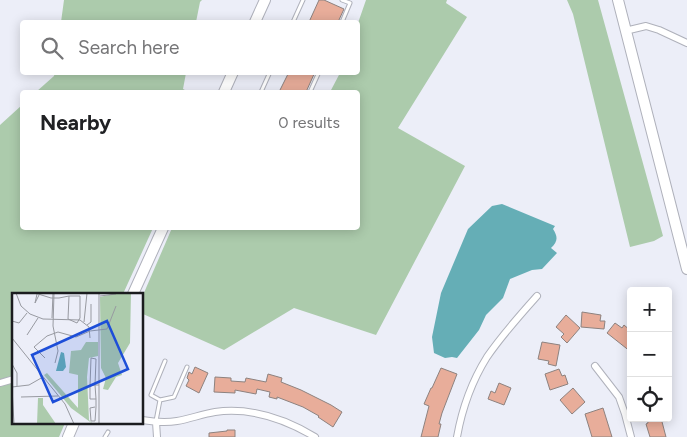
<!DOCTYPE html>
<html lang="en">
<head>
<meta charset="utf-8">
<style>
  body { margin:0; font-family:Figtree,sans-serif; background:#f2f2f2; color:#202124 }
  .controls { position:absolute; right:15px; bottom:15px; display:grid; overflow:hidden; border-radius:5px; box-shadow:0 2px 12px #0003 }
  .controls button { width:45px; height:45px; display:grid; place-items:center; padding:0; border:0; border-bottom:1px solid #e0e0e0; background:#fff; color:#202124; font:25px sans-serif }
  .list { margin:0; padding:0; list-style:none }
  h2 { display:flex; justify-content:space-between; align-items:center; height:65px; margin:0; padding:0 20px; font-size:21px }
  h2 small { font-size:16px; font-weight:400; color:#757577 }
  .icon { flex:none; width:28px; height:28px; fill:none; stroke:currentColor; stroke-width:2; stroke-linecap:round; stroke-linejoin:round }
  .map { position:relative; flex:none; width:687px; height:437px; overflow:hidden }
  .search { position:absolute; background:#fff; box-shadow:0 2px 12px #0003; left:20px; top:20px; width:340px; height:55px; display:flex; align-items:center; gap:12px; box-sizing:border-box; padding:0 18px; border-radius:5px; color:#757577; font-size:19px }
  .panel { position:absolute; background:#fff; box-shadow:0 2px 12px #0003; left:20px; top:90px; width:340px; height:140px; border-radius:5px }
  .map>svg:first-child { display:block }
  .green { fill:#accbac }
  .water { fill:#65aeb6 }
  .building { fill:#e8ad9a; stroke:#8d827f }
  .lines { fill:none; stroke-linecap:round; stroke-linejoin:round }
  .service-casing { stroke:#afb1bb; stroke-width:5 }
  .minor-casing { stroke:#afb1bb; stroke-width:8 }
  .primary-casing { stroke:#afb1bb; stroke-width:12 }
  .service { stroke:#fff; stroke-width:3 }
  .minor { stroke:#fff; stroke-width:6 }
  .primary { stroke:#fff; stroke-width:10 }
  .inset-road { fill:none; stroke:#989aa1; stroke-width:1 }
  .view { fill:#1d4ed8; fill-opacity:0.15; stroke:#1d4ed8; stroke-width:2.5 }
  .inset-edge { fill:none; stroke:#1b1c1f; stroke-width:2.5 }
</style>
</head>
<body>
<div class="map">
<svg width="687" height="437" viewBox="0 0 687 437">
  <rect width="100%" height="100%" fill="#eceef8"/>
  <path class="green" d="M64,0H202L200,2L196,22H61Z
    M366,0H447L446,3L467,17L398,128L465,166L376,335L294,308L224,350L143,314V295L172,228H358V92H330L340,73L358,72V23Z
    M567,0H598L663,236L654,241L630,247L573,14Z
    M55,72L186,73L183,89L189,92H36L54,76Z
    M22,105V228H153L123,294H14V423H65L59,437H0V125Z"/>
  <path class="water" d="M502,204L555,226L553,229C558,237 558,241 551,248L557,253L542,269L532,270L510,279L503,298L486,315L479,330L457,358L452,357L445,358L434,353L432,337L441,293L468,229L492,206Z"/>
  <path class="building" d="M319,0H324L344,9L338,22H309Z
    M289,72H315L306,92H279Z
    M582,312L601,315L600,321H605L604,329L581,327Z
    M566,315L580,328L567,343L561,337L564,334L556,327Z
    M615,323L622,328L624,325L631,331V352L607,333Z
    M542,342L560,345L556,366L548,364L549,361L538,359Z
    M195,367L208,373L199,393L186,386L189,380L187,378L189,372L192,374Z
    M441,368L457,374L442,413L439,424H441L438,437H421L429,406L424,404L431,388H432Z
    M559,369L562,376L565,375L568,384L550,390L545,374Z
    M268,374L282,378L281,382L301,390L331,405L342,412L333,427L318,417L319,416L303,407L277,397V399L269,397L270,392L257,389L256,394L235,390V393L214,392L215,377L231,378V381L245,382L246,378L266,382Z
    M499,383L511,388L504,405L488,399L491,391L495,393Z
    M573,388L585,402L572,414L560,400Z
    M603,408L612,437H592L585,414Z
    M647,418H661L666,437H650L646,424L648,423Z
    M227,430H235V437H209V433L227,431Z"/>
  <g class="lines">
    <g class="service-casing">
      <path id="service" d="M293,22L303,0
        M342,22L350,3L342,0
        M261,92L270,72
        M310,92L319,72
        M160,400L151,395L165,361
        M156,421L160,400L174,397L187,367
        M105,437L108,432"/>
    </g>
    <g class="minor-casing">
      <path id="minor" d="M625,31L646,26L659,30L687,43
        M595,366L619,397L625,414L631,437
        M0,383L14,379
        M142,420C154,422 166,423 177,421C190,419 202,414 215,412C251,407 285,419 315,437
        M156,422L157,437
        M457,437C462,409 472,381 487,357C502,335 520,315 537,296"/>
    </g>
    <g class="primary-casing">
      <path id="primary" d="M618,0L687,269
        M255,22L265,0
        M224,92L233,72
        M133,294L163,228
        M68,437L74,423"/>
    </g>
    <use href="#service" class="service"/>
    <use href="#minor" class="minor"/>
    <use href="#primary" class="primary"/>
  </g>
  <g transform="translate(12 293)">
    <rect width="131" height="131" fill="#eceef8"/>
    <path d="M105,0H119L118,50L106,70L110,82L104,84L96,97L91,96L94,85L89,75L88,4ZM74,49H86V63L77,65L75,84L77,127L81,131L59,115L32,82L35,80L66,115V82L57,80L59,58L69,57ZM26,105H31V112L44,131H25Z" fill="#accbac"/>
    <path d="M49,59L52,60L54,74L51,78H44Z" fill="#65aeb6"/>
    <path class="inset-road" d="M4,0L9,13L18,21L31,26L68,27L77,34L78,45M23,0L39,5H47L57,3H68V25L65,30L56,26L57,3M42,0L41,33L46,58L43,70M25,1L23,10L27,2M88,3L104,1M40,25L41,0M0,28L7,30L15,20M72,29L75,0M75,32L79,29V11M15,42L26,25M0,45L53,111L62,131M33,65L22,54L35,43L46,39L64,44L78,38L95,36L104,13M0,71L5,80V93M78,93V106H84L83,92L84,66L79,65L78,93L83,92H87M0,94L17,92L31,84M0,95L2,131M9,104L46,103M83,114L78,115L79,128H83L84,114V106M87,131V0"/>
    <path class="view" d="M95,28L116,76L41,109L20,62Z"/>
    <rect width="131" height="131" class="inset-edge"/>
  </g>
</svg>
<div class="controls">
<button>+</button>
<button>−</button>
<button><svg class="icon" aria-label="locate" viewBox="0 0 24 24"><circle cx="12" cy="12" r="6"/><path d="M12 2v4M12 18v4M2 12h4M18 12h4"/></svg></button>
</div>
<div class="search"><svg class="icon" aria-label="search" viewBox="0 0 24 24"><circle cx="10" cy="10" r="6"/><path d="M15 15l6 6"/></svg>Search here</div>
<section class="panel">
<h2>Nearby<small>0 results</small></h2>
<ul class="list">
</ul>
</section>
</div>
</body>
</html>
